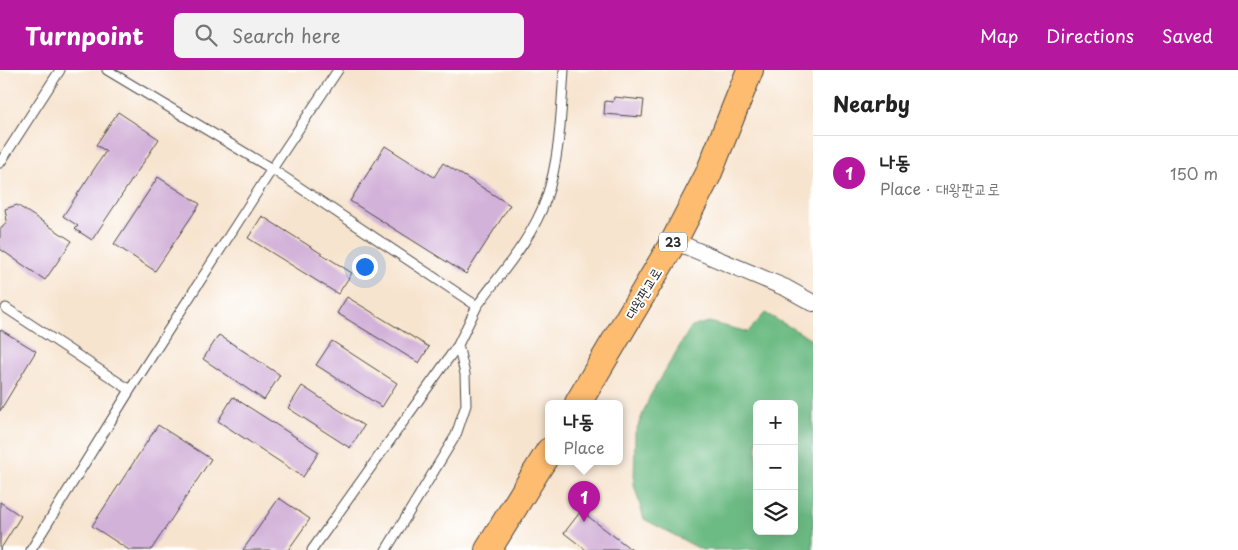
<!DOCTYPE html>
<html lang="en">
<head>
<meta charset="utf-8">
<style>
  body { margin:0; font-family:"Playpen Sans","Poor Story",sans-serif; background:#f2f2f2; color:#222 }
  .controls { position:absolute; right:15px; bottom:15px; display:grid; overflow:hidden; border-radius:8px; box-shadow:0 5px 20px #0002 }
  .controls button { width:45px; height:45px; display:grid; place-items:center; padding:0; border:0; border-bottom:1px solid #e0e0e0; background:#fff; color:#222; font:25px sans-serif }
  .you { position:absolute; left:364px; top:196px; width:18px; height:18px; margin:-12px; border:4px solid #fff; border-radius:50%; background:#1a73e8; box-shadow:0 0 0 8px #1a73e833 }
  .badge { display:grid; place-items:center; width:32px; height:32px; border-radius:50%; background:#b5179e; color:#fff; font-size:16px; font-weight:700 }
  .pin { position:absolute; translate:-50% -41px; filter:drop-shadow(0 1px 2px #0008) }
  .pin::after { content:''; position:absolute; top:26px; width:18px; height:15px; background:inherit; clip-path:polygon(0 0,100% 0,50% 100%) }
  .popup { position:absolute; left:545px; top:330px; width:78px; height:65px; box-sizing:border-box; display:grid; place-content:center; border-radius:8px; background:#fff; filter:drop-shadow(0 1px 4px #0005); font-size:16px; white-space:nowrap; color:#767676 }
  .popup b { font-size:19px; color:#222 }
  .popup::after { content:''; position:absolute; left:50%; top:100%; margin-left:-10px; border:10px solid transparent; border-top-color:#fff }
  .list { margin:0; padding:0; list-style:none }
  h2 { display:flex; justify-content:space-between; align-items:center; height:65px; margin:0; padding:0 20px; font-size:21px }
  h2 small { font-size:16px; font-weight:400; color:#767676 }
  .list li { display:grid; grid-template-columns:32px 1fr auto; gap:15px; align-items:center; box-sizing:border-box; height:75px; padding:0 20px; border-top:1px solid #e0e0e0 }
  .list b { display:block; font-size:19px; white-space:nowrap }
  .list p { margin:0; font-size:16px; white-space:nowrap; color:#767676 }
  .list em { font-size:16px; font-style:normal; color:#767676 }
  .icon { flex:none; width:28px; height:28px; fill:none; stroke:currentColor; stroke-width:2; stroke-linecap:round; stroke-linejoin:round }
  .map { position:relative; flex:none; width:813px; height:480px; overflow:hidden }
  header { display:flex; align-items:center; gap:30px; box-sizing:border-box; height:70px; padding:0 25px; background:#b5179e; color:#fff }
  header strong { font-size:24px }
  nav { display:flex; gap:28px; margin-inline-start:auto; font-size:18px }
  .search { width:350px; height:45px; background:#f2f2f2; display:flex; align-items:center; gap:12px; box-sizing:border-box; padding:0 18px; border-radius:8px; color:#767676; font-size:19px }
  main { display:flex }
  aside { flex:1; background:#fff }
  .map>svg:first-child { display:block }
  .forest { fill:#6dbb84; stroke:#4c7358; fill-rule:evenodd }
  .building { fill:#d3b2d9 }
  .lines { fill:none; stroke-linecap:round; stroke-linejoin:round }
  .lane-casing { stroke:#4a4744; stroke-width:11 }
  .street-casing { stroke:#4a4744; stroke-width:18 }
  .primary-casing { stroke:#4a4744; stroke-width:28 }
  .lane { stroke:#fff; stroke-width:9 }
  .street { stroke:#fff; stroke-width:16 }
  .primary { stroke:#fdbc6f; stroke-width:26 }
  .labels { text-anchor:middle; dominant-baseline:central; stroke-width:4; stroke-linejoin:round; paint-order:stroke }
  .shield { fill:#fff; stroke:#6b6b6b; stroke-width:1 }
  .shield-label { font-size:12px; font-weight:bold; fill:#2b2b2b }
  .street-label { font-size:14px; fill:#2b2b2b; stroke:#fff }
</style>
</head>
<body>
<header>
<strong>Turnpoint</strong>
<div class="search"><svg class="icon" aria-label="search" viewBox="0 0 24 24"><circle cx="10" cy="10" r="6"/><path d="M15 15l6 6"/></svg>Search here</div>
<nav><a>Map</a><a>Directions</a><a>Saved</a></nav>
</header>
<main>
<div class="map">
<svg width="813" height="480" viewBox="0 0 813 480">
  <rect width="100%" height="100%" fill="#fff"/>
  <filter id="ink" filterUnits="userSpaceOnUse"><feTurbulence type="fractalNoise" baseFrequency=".02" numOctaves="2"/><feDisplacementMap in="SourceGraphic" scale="10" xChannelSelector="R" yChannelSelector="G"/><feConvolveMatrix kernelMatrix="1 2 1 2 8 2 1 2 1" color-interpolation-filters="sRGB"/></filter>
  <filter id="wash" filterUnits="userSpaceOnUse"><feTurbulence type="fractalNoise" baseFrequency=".0096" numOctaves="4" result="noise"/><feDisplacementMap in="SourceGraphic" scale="20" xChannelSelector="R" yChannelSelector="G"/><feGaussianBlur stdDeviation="1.12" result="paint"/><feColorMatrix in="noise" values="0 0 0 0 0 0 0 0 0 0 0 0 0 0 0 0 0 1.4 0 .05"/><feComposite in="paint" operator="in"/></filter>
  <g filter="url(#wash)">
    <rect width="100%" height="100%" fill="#f7e4cf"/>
    <path class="forest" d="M765,243L813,270V480H702L644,449L634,415L635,363L650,326L691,257L709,252L748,262ZM757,334H794V461H757Z"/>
    <g id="blocks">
      <path class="building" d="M614,27L644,30L642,47L604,44L605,31L613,32Z
        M118,42L159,69L92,170L75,159L78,156L63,146L106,81L96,75Z
        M385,76L434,107L443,93L510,135L466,204L350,131Z
        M158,107L200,134L155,201L114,174Z
        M17,135L72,171L45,210L0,179V158H2L7,151L5,139Z
        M262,146L352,203L338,224L248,168Z
        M347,227L429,277L419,293L337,243Z
        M1,260L36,281L0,341V261Z
        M219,265L280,305L264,330L203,289Z
        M332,271L397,313L382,337L316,295Z
        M302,316L364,356L350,378L288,338Z
        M233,327L319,382L303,407L218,351Z
        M158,355L211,389L151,480H129L92,456Z
        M279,428L310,449L288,480H243Z
        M0,432L21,446L0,480Z
        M581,441L632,480H586L564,463Z"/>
    </g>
  </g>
  <g filter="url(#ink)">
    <use href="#blocks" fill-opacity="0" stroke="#4a4744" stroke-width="1"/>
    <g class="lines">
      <g class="lane-casing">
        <path id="lane" d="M107,0L272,99L477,236L458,275L312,480
          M0,93L60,0
          M477,236C501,203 532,169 546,129C560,88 561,43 564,0
          M6,238L130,320
          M31,480L130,320L272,99L338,0
          M386,480L456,365L466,335L465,304L458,275"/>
      </g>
      <g class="street-casing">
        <path id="street" d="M674,171L786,218L813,233"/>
      </g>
      <g class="primary-casing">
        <path id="primary" d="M578,333L674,171L708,105L750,0
          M488,480L549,381"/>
      </g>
      <use href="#lane" class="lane"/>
      <use href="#street" class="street"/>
      <use href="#primary" class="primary"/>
    </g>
  </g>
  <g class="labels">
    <rect class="shield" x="659" y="162.5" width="28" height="19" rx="4"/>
    <g class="shield-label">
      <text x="673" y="172">23</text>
    </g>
    <g class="street-label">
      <text transform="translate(643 223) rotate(-59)">대왕판교로</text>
    </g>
  </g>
</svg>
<div class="controls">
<button>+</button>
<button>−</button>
<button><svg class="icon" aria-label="layers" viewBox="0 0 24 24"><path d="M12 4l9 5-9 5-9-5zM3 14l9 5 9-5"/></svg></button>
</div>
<div class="you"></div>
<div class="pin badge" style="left:584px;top:452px">1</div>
<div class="popup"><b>나동</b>Place</div>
</div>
<aside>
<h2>Nearby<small></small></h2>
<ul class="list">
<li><span class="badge">1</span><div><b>나동</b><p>Place · 대왕판교로</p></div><em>150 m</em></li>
</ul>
</aside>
</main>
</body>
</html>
